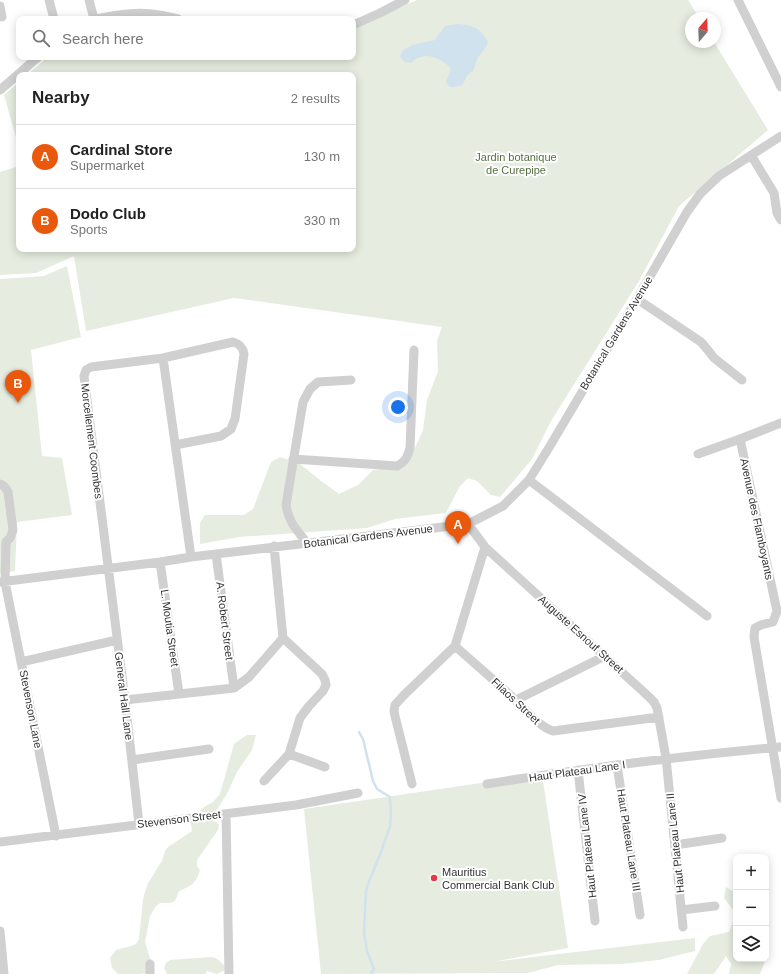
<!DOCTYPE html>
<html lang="en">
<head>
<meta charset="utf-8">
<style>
  body { margin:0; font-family:Helvetica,sans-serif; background:#f6f6f6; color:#222 }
  .controls { position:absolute; right:12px; bottom:12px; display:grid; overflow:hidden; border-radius:8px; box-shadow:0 2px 10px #0003 }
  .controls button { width:36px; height:36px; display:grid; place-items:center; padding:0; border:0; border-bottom:1px solid #e0e0e0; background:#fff; color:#222; font:20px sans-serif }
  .compass { position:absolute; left:685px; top:12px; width:36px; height:36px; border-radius:50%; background:#fff; box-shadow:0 2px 10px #0003; rotate:19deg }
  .you { position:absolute; left:398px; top:407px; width:14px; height:14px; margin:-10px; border:3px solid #fff; border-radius:50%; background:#1a73e8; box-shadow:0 0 0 6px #1a73e833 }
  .badge { display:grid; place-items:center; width:26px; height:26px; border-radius:50%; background:#ea580c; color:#fff; font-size:13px; font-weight:700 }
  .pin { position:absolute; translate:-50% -33px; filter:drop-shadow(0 1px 2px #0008) }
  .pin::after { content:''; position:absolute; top:21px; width:14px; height:12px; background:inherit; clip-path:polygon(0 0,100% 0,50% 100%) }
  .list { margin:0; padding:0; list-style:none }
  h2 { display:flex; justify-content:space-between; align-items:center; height:52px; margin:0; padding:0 16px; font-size:17px }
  h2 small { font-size:13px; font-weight:400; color:#767676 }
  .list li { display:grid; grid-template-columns:26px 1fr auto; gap:12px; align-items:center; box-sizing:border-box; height:64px; padding:0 16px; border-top:1px solid #e0e0e0 }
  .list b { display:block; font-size:15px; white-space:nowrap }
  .list p { margin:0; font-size:13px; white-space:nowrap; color:#767676 }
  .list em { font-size:13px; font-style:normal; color:#767676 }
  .icon { flex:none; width:22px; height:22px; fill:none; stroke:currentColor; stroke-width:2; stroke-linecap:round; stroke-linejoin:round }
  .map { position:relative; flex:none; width:781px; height:974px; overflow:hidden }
  .search { position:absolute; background:#fff; box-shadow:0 2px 10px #0003; left:16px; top:16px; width:340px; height:44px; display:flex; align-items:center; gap:10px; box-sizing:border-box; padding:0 14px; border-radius:8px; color:#767676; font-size:15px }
  .panel { position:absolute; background:#fff; box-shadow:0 2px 10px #0003; left:16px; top:72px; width:340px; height:180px; border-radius:8px }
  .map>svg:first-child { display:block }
  .green { fill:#e6ecdf }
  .water { fill:#cfe2ee }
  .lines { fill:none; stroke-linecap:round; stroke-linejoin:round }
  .stream { stroke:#cfe2ee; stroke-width:2.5 }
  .minor { stroke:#d0d0d0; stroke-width:9 }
  .poi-dot { fill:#e63946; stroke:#fff; stroke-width:1.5 }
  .labels { text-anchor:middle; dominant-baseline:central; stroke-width:4; stroke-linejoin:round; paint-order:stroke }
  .park-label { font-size:11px; fill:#56703f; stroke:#fff }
  .street-label { font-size:11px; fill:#333; stroke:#fff }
  .poi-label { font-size:11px; fill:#333; stroke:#fff; text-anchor:start }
</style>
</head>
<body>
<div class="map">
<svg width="781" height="974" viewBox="0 0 781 974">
  <rect width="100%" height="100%" fill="#fff"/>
  <path class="green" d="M417,0H688L699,18H691V42H714L768,130L679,206L639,281L551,421L532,459L500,497L491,495L477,481L468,478L460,486L446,513L395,519L367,528L239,537L200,544V523L205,515H244L253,509L271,462L280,457L299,463L321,481L339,494L358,485L373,470L403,466L410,459L423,430L427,400L438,371L437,341L442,327L234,298L86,331L74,256L36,273L0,275V172L19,166V249H353V75H27L48,57H353V28Z
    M19,82V148L4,95Z
    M67,266L81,337L31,350L42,456L62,458L72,515L17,522L15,571L0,573V279L44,276Z
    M247,735H256L252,750L237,772L228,792L211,819L219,824L218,830L197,860V866L200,870C196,883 193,885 179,891L175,901L170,903H160L156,906L150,916L145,942L153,968L150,972L140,974H118L112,968L110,958L116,950L131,946L136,944L139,939L143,899L148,883L162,861L165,851L168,847L192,831L191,823L196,814L204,807L213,802L220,794L234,744Z
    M542,774L568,948L492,962L695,938V951L659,960L621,964L558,965L528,973L321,974L304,809Z
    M726,887L736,893V959H766L760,974H729L731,964L726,956L714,974H687L703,944L710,936L729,932L736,914L724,898Z
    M211,957L216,958L224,965L225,970L217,974L207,971L205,974H167L164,968L166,963L170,960Z"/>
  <path class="water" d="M457,24C472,25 480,27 488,42L486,47L478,57L473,71C460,78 470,87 450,87L446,82L451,68C439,57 424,50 411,63L405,62L400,57L402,51L412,45L435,40L445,26Z"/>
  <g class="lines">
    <path class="stream" d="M359,732L363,739L373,781L377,789L390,797L391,815L390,826L380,855L369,881L366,891L364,933L367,951L374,969L371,974"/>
    <path class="minor" d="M49,0L54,19
      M89,0L94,19
      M738,0L781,87
      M0,6L2,17
      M96,19C116,15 138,11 159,15C166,16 172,18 178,19
      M353,25L380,13L405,0
      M0,90L38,57
      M751,155L774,193L777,213L781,220
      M637,299L701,342L707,349L714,358L742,380
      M163,358L191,557
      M781,423L740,439L777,611L773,622L761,625L755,628L754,637L781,798
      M698,454L740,439
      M293,459L397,466C406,461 407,458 410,448L414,350
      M529,480L707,616
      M0,484L4,486L8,492L13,530L10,538L6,542L5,582L56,836
      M468,524L485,547L648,696L654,702L657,708L666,758L683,927
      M307,543C296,529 289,523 286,505L303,402L310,389L318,382L351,380
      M216,554L234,688
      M160,562L179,694
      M0,582L160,562L191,557L468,524L503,506L529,480L550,446L637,299L687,212L700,194L719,176L781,136
      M455,646C475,664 496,681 515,700C527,710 538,726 553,731L659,717
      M21,662L117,640
      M125,700L234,688L249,677L283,638L274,546
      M516,700L605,656
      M289,754L325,767
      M132,760L209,749
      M617,765L640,915
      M578,770L595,921
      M264,781L289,754L300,718L309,706L323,691L326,685L325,680L322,674L283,638
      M412,784L395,716L394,711L395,705L404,695L455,646L485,547
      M487,784C585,768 683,756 781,747
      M226,814L229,974
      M139,824L125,700L84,376L86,370L91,367L163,358L233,342C240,344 243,347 244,354L235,419L231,429L221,436L175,445
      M0,842L296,805L358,793
      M675,845L722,838
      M681,910L715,906
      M0,931L4,974
      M150,964V974"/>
  </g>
  <circle class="poi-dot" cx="434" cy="878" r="4"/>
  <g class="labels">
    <g class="park-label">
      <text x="516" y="157">Jardin botanique<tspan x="516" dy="13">de Curepipe</tspan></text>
    </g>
    <g class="street-label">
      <text transform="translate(616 333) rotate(-59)">Botanical Gardens Avenue</text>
      <text transform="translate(92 441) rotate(83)">Morcellement Coombes</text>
      <text transform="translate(757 519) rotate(78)">Avenue des Flamboyants</text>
      <text transform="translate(368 536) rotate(-7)">Botanical Gardens Avenue</text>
      <text transform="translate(225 621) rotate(83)">A. Robert Street</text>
      <text transform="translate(170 628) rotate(82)">L. Moutia Street</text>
      <text transform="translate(581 634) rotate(42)">Auguste Esnouf Street</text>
      <text transform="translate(124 696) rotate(83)">General Hall Lane</text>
      <text transform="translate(516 701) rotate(43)">Filaos Street</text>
      <text transform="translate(31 709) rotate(79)">Stevenson Lane</text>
      <text transform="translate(577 771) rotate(-8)">Haut Plateau Lane I</text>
      <text transform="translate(179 819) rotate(-7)">Stevenson Street</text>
      <text transform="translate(629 840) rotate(81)">Haut Plateau Lane III</text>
      <text transform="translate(675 843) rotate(-96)">Haut Plateau Lane II</text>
      <text transform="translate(587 846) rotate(-96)">Haut Plateau Lane IV</text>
    </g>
    <g class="poi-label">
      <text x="442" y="872">Mauritius<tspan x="442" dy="13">Commercial Bank Club</tspan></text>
    </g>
  </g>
</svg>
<div class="controls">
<button>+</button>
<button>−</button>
<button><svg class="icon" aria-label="layers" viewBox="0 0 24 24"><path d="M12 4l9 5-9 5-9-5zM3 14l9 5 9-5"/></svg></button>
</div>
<svg class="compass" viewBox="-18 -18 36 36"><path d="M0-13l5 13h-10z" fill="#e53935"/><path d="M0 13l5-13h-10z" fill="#767676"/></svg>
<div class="you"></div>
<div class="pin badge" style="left:458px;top:544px">A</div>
<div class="pin badge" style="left:18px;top:403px">B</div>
<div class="search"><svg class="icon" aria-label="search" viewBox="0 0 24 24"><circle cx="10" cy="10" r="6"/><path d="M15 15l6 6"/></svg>Search here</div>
<section class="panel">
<h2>Nearby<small>2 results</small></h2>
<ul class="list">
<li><span class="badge">A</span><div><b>Cardinal Store</b><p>Supermarket</p></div><em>130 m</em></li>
<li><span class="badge">B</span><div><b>Dodo Club</b><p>Sports</p></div><em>330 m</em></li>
</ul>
</section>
</div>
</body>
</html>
